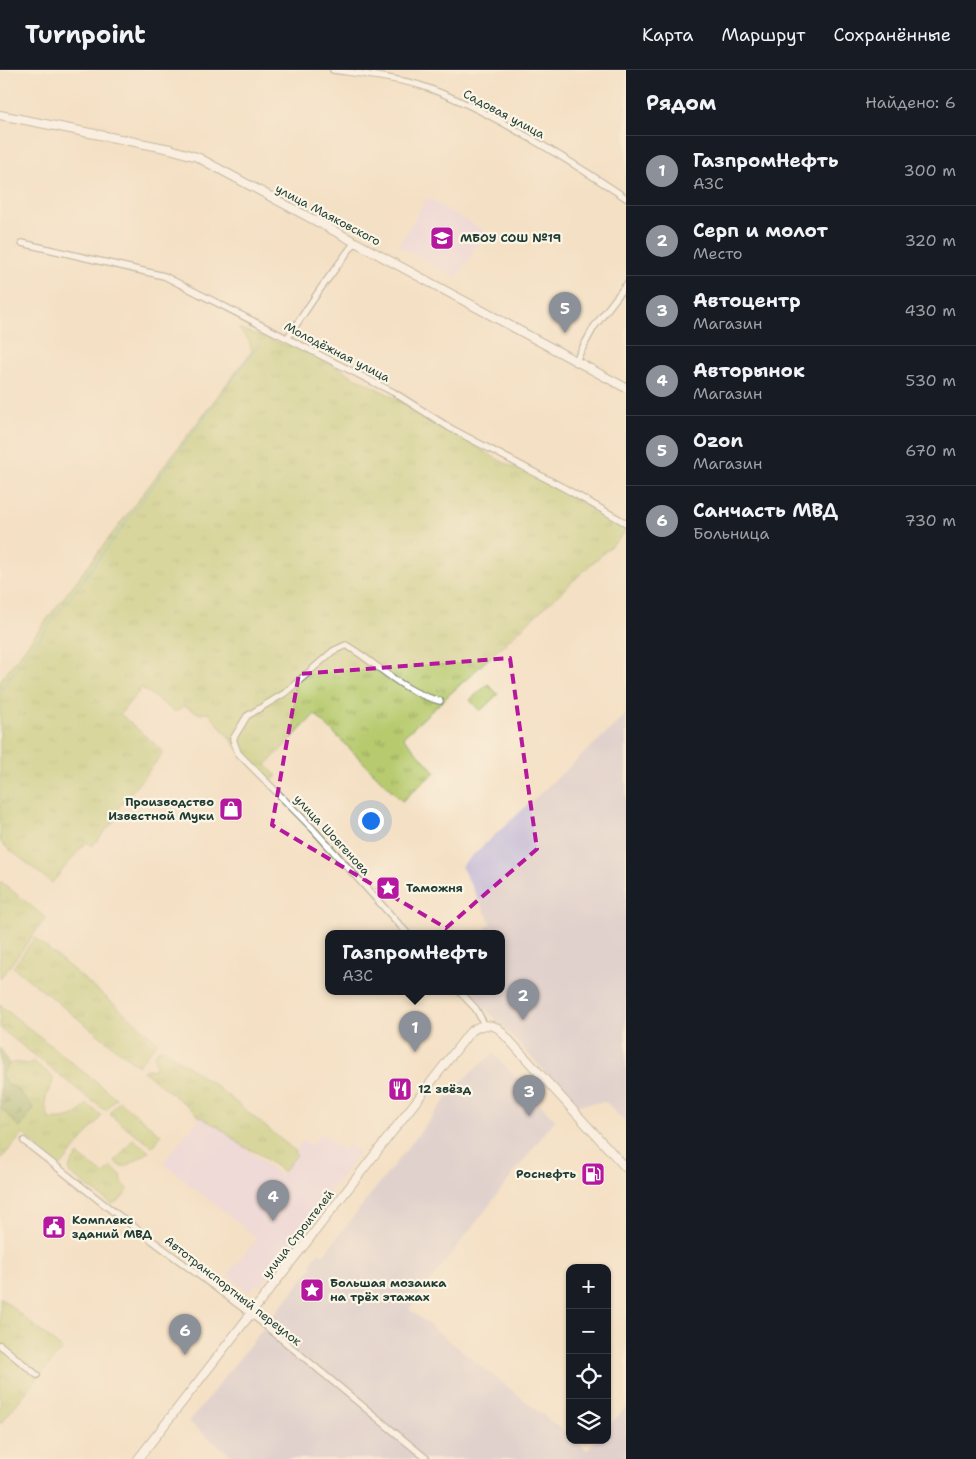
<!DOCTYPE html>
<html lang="ru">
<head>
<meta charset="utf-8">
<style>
  body { margin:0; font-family:"Shantell Sans",sans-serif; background:#242831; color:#f1f3f6 }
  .controls { position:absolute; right:15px; bottom:15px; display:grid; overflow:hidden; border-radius:10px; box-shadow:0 1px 4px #0004 }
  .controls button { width:45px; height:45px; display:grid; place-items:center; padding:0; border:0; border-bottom:1px solid #363941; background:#171b24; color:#f1f3f6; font:25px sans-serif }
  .you { position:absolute; left:370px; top:750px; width:18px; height:18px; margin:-12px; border:4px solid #fff; border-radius:50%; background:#1a73e8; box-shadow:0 0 0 8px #1a73e833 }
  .badge { display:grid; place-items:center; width:32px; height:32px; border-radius:50%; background:#8c9099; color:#fff; font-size:16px; font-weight:700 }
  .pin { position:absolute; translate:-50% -41px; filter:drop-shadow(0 1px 2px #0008) }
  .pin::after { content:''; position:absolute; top:26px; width:18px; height:15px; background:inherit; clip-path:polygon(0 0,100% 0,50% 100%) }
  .popup { position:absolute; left:325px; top:860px; width:180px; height:65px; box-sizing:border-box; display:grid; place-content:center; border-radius:10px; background:#171b24; filter:drop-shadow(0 1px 4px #0005); font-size:16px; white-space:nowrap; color:#9ea1a6 }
  .popup b { font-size:19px; color:#f1f3f6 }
  .popup::after { content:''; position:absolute; left:50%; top:100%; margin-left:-10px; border:10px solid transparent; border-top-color:#171b24 }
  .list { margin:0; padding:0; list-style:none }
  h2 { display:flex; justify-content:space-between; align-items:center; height:65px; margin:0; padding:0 20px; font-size:21px }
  h2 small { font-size:16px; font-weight:400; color:#9ea1a6 }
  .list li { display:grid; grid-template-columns:32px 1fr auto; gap:15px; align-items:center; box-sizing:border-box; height:70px; padding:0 20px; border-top:1px solid #363941 }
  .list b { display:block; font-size:19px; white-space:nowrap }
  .list p { margin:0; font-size:16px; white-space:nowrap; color:#9ea1a6 }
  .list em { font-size:16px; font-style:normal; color:#9ea1a6 }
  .icon { flex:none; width:28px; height:28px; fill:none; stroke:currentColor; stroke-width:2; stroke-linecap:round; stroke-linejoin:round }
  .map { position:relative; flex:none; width:626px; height:1389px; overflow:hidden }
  header { display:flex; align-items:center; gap:30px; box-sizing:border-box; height:70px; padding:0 25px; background:#171b24; border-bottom:1px solid #363941 }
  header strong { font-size:24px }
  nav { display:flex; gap:28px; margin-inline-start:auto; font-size:18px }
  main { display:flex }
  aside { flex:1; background:#171b24 }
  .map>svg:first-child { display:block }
  .built { fill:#e9d2ed }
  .industrial { fill:#c9bfd7 }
  .grass { fill:url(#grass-tufts); stroke:#6b8451 }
  .forest { fill:url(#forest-firs); stroke:#58764a }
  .pitch { fill:#b7ca6e; stroke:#6b8451 }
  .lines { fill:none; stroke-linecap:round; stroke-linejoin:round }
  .stream { stroke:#55a4cf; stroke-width:1 }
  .minor-casing { stroke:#8a8e7c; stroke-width:8 }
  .tertiary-casing { stroke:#8a8e7c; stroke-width:10 }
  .minor { stroke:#fff; stroke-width:5.5 }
  .tertiary { stroke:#fff; stroke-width:8 }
  .marked { fill:none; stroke:#b5179e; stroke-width:4; stroke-dasharray:10 6; stroke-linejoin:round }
  .labels { text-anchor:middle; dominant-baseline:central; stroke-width:4.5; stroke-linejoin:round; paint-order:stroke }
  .street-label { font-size:12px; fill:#1f3d34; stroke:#fcf5e5 }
  .poi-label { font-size:12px; font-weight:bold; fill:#1f3d34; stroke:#fcf5e5; text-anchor:start }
</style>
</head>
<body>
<header>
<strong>Turnpoint</strong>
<nav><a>Карта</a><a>Маршрут</a><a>Сохранённые</a></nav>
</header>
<main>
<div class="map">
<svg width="626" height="1389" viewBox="0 0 626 1389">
  <defs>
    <pattern id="grass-tufts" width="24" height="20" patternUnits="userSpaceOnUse" patternTransform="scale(1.25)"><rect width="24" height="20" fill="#b7ca6e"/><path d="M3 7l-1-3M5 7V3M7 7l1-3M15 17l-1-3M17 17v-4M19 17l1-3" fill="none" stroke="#94a55b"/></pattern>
    <pattern id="forest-firs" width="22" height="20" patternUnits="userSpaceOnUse" patternTransform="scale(1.25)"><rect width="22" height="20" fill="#91ae61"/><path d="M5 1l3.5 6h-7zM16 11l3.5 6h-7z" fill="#768f51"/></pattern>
  </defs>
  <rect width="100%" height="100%" fill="#fcf5e5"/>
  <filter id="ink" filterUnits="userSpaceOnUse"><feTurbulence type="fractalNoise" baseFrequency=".02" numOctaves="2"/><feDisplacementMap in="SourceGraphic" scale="10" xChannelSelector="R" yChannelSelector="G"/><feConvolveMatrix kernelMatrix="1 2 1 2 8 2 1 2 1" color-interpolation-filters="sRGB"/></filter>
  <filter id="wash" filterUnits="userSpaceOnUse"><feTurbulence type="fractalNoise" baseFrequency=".0096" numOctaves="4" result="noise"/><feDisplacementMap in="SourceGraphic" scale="20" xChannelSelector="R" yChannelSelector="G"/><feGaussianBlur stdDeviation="1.12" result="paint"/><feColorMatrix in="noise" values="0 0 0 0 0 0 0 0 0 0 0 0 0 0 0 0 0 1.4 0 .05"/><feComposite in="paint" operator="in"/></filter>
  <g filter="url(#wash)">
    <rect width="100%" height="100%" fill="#f4e0c4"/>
    <path class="built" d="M427,128L485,161L457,209L399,176Z
      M201,1046L218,1057L280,1105L297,1085L294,1082L304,1070L311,1076L321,1063L343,1080L348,1073L360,1083L322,1131L325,1134L260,1217L256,1213L249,1222L228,1205L257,1168L163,1093Z"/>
    <path class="industrial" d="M626,645V1053L606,1032L576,1035L469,921H501V863H481L491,853L461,796Z
      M493,983L555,1050L409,1239L570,1366V1370H575L587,1380L596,1370H607V1358L626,1337V1389H235L189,1352L313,1196L310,1193L319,1182L323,1185L459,1013Z"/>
    <path class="grass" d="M238,258L285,275L297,277L399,330L495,388L561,421L626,457V460L620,468L403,667L435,702L402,731L315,644L266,695L277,706L271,712L238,679L209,643L200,644L184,636L175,642L142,618L120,644L164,682L112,746L115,750L92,776L86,772L52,813L0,772V611L252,281L249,271Z
      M0,811L46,848L0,909Z
      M35,868L146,961L157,972L138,996L13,897Z
      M0,935L116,1028L106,1040L101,1038L0,958Z
      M163,979L216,1016L295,1081L294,1083L297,1085L283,1102L258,1083L244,1077L218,1057L197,1045L190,1038L143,1001L148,999L153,1000L156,996L154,986L158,980Z
      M33,991L53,1007C54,1016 48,1019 46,1027C44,1035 47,1042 49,1049C68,1050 75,1048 87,1034L101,1045L100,1048L60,1097L23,1064L0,1090V1038L22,1056L16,1018L8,1014L1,1006L9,994L15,992L28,994Z
      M119,1031L161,1065L153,1077L111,1046V1041Z
      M133,1069L149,1082L127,1096H120L115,1092Z
      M78,1085L104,1105L111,1097L121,1105L122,1112L128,1119C125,1126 119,1131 112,1134L69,1103L70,1095Z
      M0,1227L62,1279L0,1354Z"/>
    <path class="forest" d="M0,978L9,994L1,1006L8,1014L16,1018L34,1038L20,1058L0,1037Z"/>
    <path class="pitch" d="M488,614L498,624L480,641L470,630Z"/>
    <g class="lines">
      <path class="stream" d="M0,621L260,273"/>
    </g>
  </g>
  <g filter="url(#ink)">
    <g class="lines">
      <g class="minor-casing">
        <path id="minor" d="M333,0C362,4 391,7 419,15C456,27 492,46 526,66C560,85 593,106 626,128
          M22,173L164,206L393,322L450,358L564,418L626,453
          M288,267L321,218L355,172
          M575,292L594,257L626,215
          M407,863L313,759L238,683L233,669L247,646L285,623L333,581L346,575C380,595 400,621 440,631
          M459,921L476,939L484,954
          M24,1071L114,1142L251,1244L427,1389
          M0,1275L37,1305"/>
      </g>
      <g class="tertiary-casing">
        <path id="tertiary" d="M0,45L170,79L197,87L626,318
          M138,1389L470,962C480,955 486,953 498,958L626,1098"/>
      </g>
      <use href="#minor" class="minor"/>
      <use href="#tertiary" class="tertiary"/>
    </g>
  </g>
  <path d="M0 0H626V1389H0ZM510,588L537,779L446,858L272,755L299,604Z" fill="#f4e0c4" fill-opacity=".55" fill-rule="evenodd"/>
  <path class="marked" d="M510,588L537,779L446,858L272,755L299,604Z"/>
  <defs>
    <g id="school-square" transform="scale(1.25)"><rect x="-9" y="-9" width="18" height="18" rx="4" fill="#b5179e" stroke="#fcf5e5"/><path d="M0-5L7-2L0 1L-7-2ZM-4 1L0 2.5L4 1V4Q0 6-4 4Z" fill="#fff"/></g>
    <g id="shop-square" transform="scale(1.25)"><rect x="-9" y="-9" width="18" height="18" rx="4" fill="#b5179e" stroke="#fcf5e5"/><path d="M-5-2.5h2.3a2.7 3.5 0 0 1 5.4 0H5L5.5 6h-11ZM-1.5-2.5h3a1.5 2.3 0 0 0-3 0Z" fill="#fff"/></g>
    <g id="sight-square" transform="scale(1.25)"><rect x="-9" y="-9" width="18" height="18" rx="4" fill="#b5179e" stroke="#fcf5e5"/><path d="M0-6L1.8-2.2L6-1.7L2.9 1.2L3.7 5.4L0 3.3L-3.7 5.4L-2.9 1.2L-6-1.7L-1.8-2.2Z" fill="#fff"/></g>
    <g id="restaurant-square" transform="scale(1.25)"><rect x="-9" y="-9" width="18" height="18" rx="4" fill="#b5179e" stroke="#fcf5e5"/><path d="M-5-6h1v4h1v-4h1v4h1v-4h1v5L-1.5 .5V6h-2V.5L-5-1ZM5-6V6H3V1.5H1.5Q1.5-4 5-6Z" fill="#fff"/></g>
    <g id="fuel-square" transform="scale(1.25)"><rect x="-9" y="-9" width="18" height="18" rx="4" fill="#b5179e" stroke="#fcf5e5"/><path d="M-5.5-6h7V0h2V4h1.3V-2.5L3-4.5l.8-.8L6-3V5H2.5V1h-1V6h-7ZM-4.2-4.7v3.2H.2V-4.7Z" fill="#fff"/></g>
    <g id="civic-square" transform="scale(1.25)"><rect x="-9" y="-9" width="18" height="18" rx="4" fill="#b5179e" stroke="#fcf5e5"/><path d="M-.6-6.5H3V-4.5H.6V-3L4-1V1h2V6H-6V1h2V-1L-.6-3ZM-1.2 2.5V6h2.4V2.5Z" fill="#fff"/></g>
  </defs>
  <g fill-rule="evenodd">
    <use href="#school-square" x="442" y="168"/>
    <use href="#shop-square" x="231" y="739"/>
    <use href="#sight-square" x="388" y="818"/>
    <use href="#restaurant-square" x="400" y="1019"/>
    <use href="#fuel-square" x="593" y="1104"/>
    <use href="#civic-square" x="54" y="1157"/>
    <use href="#sight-square" x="312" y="1220"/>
  </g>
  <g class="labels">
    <g class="street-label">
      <text transform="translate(504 44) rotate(28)">Садовая улица</text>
      <text transform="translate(328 145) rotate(28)">улица Маяковского</text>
      <text transform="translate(337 282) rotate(27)">Молодёжная улица</text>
      <text transform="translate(332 765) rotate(47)">улица Шовгенова</text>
      <text transform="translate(298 1164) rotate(-52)">улица Строителей</text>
      <text transform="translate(233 1221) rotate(38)">Автотранспортный переулок</text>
    </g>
    <g class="poi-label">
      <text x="460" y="168">МБОУ СОШ №19</text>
      <text x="214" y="732" text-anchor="end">Производство<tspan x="214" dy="14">Известной Муки</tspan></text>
      <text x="406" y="818">Таможня</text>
      <text x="418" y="1019">12 звёзд</text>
      <text x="576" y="1104" text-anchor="end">Роснефть</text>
      <text x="72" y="1150">Комплекс<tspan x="72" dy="14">зданий МВД</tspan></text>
      <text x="330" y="1213">Большая мозаика<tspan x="330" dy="14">на трёх этажах</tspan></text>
    </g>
  </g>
</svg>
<div class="controls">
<button>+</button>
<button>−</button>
<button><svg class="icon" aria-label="locate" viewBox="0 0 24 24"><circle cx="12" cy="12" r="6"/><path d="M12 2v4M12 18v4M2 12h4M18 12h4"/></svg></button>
<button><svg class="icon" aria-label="layers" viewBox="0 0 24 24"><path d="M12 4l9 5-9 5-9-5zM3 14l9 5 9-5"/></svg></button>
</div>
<div class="you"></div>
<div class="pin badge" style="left:415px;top:982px">1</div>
<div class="popup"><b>ГазпромНефть</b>АЗС</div>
<div class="pin badge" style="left:523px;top:950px">2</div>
<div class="pin badge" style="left:529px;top:1046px">3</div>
<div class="pin badge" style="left:273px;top:1151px">4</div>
<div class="pin badge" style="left:565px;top:263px">5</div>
<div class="pin badge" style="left:185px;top:1285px">6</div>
</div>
<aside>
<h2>Рядом<small>Найдено: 6</small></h2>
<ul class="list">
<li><span class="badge">1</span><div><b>ГазпромНефть</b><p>АЗС</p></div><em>300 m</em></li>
<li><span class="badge">2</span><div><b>Серп и молот</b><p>Место</p></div><em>320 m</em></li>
<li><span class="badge">3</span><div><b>Автоцентр</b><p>Магазин</p></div><em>430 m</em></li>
<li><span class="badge">4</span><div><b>Авторынок</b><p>Магазин</p></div><em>530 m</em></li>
<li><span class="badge">5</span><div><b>Ozon</b><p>Магазин</p></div><em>670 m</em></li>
<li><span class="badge">6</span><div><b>Санчасть МВД</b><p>Больница</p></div><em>730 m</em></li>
</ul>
</aside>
</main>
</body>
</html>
